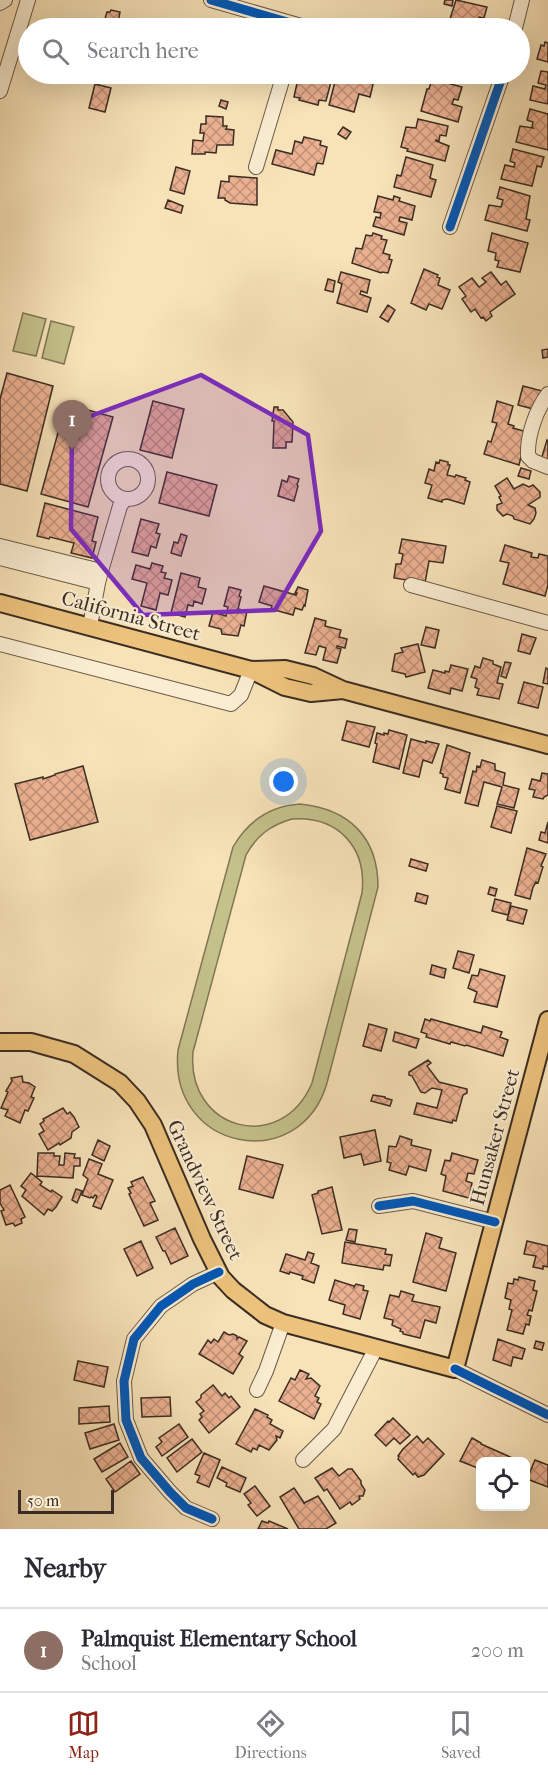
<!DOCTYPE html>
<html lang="en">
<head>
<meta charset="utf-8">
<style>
  body { margin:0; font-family:"IM FELL French Canon",serif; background:#f7f7f7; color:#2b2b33 }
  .controls { position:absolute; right:18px; bottom:18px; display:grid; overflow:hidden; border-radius:9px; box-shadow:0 6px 24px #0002 }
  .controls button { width:54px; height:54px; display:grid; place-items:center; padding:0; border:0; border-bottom:2px solid #e1e1e2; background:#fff; color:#2b2b33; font:30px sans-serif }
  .scale { position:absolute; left:18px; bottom:15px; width:96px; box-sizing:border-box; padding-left:6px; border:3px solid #3b2d23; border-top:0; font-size:16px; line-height:21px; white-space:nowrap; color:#3b2d23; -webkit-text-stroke:4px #faedd2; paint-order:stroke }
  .you { position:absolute; left:284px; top:782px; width:21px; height:21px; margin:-15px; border:4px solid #fff; border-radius:50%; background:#1a73e8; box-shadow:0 0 0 9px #1a73e833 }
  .badge { display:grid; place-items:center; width:39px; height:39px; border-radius:50%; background:#8f2418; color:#fff; font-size:20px; font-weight:700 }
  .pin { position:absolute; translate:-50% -50px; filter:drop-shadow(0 2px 3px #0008) }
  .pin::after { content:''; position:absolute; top:32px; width:21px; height:18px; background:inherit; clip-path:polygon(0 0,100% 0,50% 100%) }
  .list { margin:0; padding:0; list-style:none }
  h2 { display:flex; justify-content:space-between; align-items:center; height:78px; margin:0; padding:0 24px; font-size:26px }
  h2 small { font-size:20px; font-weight:400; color:#7c7c81 }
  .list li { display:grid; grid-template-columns:39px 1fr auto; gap:18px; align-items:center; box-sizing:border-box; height:84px; padding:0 24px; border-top:2px solid #e1e1e2 }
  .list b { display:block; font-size:22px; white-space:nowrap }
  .list p { margin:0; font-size:20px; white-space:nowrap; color:#7c7c81 }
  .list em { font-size:20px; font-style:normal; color:#7c7c81 }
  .icon { flex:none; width:33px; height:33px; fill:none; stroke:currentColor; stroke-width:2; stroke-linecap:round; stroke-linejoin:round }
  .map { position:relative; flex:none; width:548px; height:1529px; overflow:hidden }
  .search { position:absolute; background:#fff; box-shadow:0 6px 24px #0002; left:18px; right:18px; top:18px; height:66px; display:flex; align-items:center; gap:15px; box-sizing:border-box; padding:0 21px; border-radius:33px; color:#7c7c81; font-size:22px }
  .sheet { height:162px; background:#fff }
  nav { display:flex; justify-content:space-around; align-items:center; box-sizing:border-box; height:84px; border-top:2px solid #e1e1e2; background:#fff; font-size:16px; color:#7c7c81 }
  nav a { display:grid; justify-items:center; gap:3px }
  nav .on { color:#8f2418 }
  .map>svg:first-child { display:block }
  .green { fill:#c4c18b; stroke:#807757; stroke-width:1.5; fill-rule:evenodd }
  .building { fill:url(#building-cross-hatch); stroke:#3b2d23; stroke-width:1.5 }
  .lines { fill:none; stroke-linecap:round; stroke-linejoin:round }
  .minor-casing { stroke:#6a5a48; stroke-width:16 }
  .major-casing { stroke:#3b2d23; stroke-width:20 }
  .minor { stroke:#faedd2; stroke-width:14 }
  .major { stroke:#ecc27c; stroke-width:16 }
  .cycleway-casing { stroke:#faedd2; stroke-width:13 }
  .cycleway { stroke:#0057b8; stroke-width:9 }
  .marked { fill:#7b2cbf; fill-opacity:0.2; stroke:#7b2cbf; stroke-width:4.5; stroke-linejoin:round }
  .labels { text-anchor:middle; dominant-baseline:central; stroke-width:4.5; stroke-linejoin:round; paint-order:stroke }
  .street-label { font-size:20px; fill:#3b2d23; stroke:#faedd2 }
</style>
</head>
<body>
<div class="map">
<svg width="548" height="1529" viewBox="0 0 548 1529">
  <defs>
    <pattern id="building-cross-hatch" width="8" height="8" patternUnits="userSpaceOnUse" patternTransform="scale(1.5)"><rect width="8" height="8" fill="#ecb191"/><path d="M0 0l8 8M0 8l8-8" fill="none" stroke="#c09076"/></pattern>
  </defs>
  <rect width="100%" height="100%" fill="#f8e3b9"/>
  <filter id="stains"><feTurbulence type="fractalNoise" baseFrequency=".00333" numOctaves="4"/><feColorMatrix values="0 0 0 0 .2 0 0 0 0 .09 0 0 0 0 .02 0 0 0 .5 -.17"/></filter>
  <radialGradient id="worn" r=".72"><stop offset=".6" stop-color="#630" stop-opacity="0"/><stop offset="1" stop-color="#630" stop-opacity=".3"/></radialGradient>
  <path class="green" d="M23,313L46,319L36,356L13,351Z
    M51,321L74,327L64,364L42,358Z
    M300,804C349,809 378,837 378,887L327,1083C300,1176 168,1151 178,1050L233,847C248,821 270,806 300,804ZM292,819C338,816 367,847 362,893L312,1083C281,1156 186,1130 193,1052L246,855C257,835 271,825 292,819Z"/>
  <path class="building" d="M445,0H453L452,6L444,4Z
    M456,0L487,7L484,18L479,17L476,24L487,28H436L439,19L449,22Z
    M111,10L120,12L117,28H75L77,23L89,26L91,21L94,22L95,19L104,22L107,12H110Z
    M194,21L202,23L201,28H203H190Z
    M545,42L548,43V62L537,59L541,45L544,46Z
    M541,71L548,72V104L530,100L533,86L545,89L546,85L538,83Z
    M158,74H171L169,81L157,78Z
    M174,74H192H190L188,82L173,78Z
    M250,74H273L272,79L269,78L267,82L257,80L258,76Z
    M299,74H333L326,101L319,100L318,105L299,100L300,98L294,97Z
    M337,74H354L353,75L374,80L370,97L359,94L354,112L329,105Z
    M440,74H475L472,83Z
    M432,79L462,87L458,100L454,99L452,104L462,107L458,122L421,111L427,89H429Z
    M95,84L111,88L105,112L89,108Z
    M221,100L228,102L226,109L219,106Z
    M530,109L548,114V150L516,142L520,126L533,128L532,127L533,122L527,120Z
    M206,116L223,117V126H227L226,129L234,130L233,145H217L216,153L205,152V154H192L193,140L203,141L204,133H200L201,124H206Z
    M418,119L448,126L446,136L440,135L439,141L436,140V141L449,146L445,161L407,151L408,149L401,147L406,127L416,128Z
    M343,127L351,132L346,139L338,134Z
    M304,137L321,141L320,145L327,147L323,164L317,163L314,175L272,164L276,150L292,154L295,141L302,143Z
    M513,149L544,157L541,167L537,166L532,186L501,179L505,165L514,167L515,163L510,161Z
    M406,157L433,165L430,178L436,180L431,197L394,187L397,175L401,176Z
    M176,167L190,171L184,194L170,190Z
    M229,176L257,178V205L230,203L225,200V198H218L221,181L229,182Z
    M500,187L530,196L526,219L530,220L527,231L485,220L489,205L501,207L503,200L497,198Z
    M378,196L393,200L394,196L400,198L399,201L415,206L412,220L400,217L399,221L407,223L404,235L373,226L376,217L380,218L381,213L374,212Z
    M168,200L183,206L181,213L165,208Z
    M373,233L382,236L381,239L387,240L383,253L390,255L389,259L392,260L388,273L382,272L381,273L352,263L356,248L362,249L366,235L372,236Z
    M492,233L528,243L520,272L497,267L499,261L495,260L496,253L488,251Z
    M424,269L438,275L437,277L440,278L438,285L450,290L442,309L429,304L426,310L411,303Z
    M341,272L370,280L367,293L361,291L360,294L371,298L367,312L337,303L342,284L338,282Z
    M491,272L501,285L506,281L515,294L490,312L492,316L486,321L483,317L481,318L475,309L471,312L462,299L466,296L459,287L472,278L479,287L486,282L482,278Z
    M328,279L335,281L333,292L325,290Z
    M388,305L395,310L388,322L380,317Z
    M548,349V357L543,358L542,350Z
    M7,373L53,386L27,491L0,484V399Z
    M523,386L542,391L537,410L518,405Z
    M153,401L184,409L172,458L140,450Z
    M497,401L513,406L508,424L514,426L513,428L527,432L519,465L484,454L488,441L491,442L497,423L492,422Z
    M66,404L113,417L88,507L41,494Z
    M274,407H278V410H283L293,422L292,442H286V448H273L274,421H272Z
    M547,440L548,441V462L541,460Z
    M440,460L448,462V465H450L447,475L455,477L456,475L466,478L465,480L470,482L464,504L447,499L442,500V502L428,498L432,485L425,483L429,469L434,471L436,462L439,463Z
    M521,468L531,471L529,479L518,476Z
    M167,472L217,485L209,516L159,503Z
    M289,476L299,479L297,485L298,486L294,501L278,496L282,480L287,482Z
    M507,478L514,489L523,484L529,487L533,485L540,492V497L528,505L535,508L536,513L534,519L530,524L514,519L513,516L507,514L503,516L497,510V505L502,503L499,497L501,496L495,486Z
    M45,503L98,517L92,541L96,542L92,558L71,553L74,543L50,537L49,539L37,536Z
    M141,519L159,524L156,533L160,534L156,548L151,546L148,556L132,552Z
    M181,534L187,536L181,556L171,553L174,542L178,543Z
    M402,539L446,546L443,563L429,561L425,583L394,578L396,564H401L403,554L399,553Z
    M505,545L532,553L531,557L538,558L539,554L548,556V585L545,596L503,584L509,563L500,561Z
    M152,563L163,566L161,572L166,573L164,578L172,580L168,595L160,593L156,610L141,606L147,583L132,579L136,565L150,569Z
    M181,573L200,578L198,587L206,589L202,604L194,601L193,606L188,605L185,617L171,613Z
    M264,586L296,595L297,593H295L298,587L308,590L305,606L304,605L302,610L295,608L293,615L271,609L272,606L259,602Z
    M229,587L241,590L239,596L241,597L238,609L247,611L244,626L241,625L238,636L222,634L221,629L209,626L213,612L226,616L228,607L224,606Z
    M315,618L326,621L325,626L341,630L339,637L347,639L345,648L337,646V648L341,649L337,663L323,660L326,648L319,646L316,655L305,653Z
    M426,627L439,630L435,648L421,645Z
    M522,634L536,638L530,654L518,651Z
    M418,644L425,672L406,677L405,674L392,671L395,654L403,652L401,648Z
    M483,658L493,661V664L501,667L497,683L503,684L499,699L477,695L479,689L475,687L477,679L471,677L475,666L480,668Z
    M505,662L511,663L506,678L501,676Z
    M451,665L468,669L462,691L451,688L450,694L428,688L433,670L445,673V671L449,672Z
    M546,668L548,669V684L543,683Z
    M524,682L543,687L538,708L518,703Z
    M347,721L375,727L369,747L342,740Z
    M389,730L407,735L399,769L373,762L377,744L375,743L377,733L384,735V733L388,734Z
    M411,739L426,743V741L439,744L432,763L423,760L419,777L403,773Z
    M447,745L470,753L460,793L445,789L448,778L443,777V774L440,773Z
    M482,760L495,764V770L505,773L503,785L519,789L514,808L497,804L502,787L484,782L478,806L465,803L473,771L476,772L477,766L480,767Z
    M83,766L98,822L30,840L15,784L43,777V779L55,775V774Z
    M542,773L548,774V795L544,797L543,799L533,797L535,790L529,789L532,779L540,781Z
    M497,806L517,811L511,833L491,827Z
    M548,822V843L539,840L541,832L545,833Z
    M527,848L546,854L541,866L543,867L538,883L536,882L533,887L530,899L515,895Z
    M411,859L428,864L426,871L409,866Z
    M490,887L497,889L495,896L488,894Z
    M417,893L428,896L426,904L415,901Z
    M495,899L511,903L508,915L492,911Z
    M511,906L527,910L523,924L507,920Z
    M458,951L474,955L469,973L453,968Z
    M432,965L446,969L444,978L430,974Z
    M480,969L505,976L497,1007L474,1002L477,992L468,988L472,975L478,976Z
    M425,1019L430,1021L431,1019L481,1033L483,1026L502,1032L500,1037L508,1040L503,1056L466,1045L465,1046L451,1042L450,1044L426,1037L427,1034L421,1032Z
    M369,1024L387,1029L381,1051L363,1046Z
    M395,1032L419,1039L416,1048L393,1041Z
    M428,1060L431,1063L427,1066L439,1082L467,1089V1093L463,1095L456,1121L453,1120L452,1123L414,1114L417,1103L437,1108L442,1090L432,1088L425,1093L421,1092L412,1076L409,1075V1072Z
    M22,1076L23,1082L29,1083L35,1087L31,1097L34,1098L28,1111L25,1110L20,1123L5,1116L8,1110L1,1108L8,1092L6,1091L12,1081L11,1078Z
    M373,1095L385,1097V1098L392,1100L390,1106L371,1101Z
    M63,1108L67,1114L70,1112L74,1117L79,1127L72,1132L71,1138L60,1145L59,1143L48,1150L39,1134L44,1131L40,1124L44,1121L43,1119Z
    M375,1130L381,1161L364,1165L361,1154L344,1158L340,1137Z
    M400,1136L412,1140L411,1145L431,1150L426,1171L409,1166L406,1175L389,1170L391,1163L387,1162L389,1146L396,1147Z
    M98,1140L110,1146L104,1161L92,1155Z
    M38,1153H54V1156H60L59,1165H64L65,1153L75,1154L74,1158H80V1166H74L73,1178L37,1176Z
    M452,1153L478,1160L474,1174L468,1173L466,1181L472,1183L469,1198L443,1191L446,1176L441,1174L445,1160L450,1161Z
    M247,1156L283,1165L273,1198L239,1189Z
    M89,1159L102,1164L98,1174L113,1180L101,1209L93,1206L97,1196L95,1195L93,1198L91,1197L90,1198L82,1195L88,1179L83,1175Z
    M31,1173L42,1182L40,1185L51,1192L52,1190L62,1197L56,1207L52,1211L48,1209L44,1215L22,1196L26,1190L21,1186Z
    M143,1177L155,1201L150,1203L158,1220L144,1226L129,1194L131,1193L128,1188L133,1186L131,1182Z
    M10,1185L25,1217L21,1219L22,1223L15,1226L13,1223L6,1225L1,1211L4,1210L0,1203V1190Z
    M332,1187L342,1230L322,1234L312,1195L318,1193V1191Z
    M76,1189L82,1191L77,1203L72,1200Z
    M175,1228L188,1256L171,1264L165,1251H163L156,1237Z
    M349,1229L357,1230L355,1242L346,1240Z
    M426,1233L442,1238L439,1248L456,1253L446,1291L413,1282Z
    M141,1241L153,1268L137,1276L124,1249Z
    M527,1241L548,1246V1267L543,1266V1269L533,1267L536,1256L524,1254Z
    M345,1242L386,1249L385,1254L392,1255L390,1266L384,1265L383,1270L342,1263Z
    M308,1252L314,1254L311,1263L319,1266L314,1283L302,1279L303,1276L290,1272L289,1274L280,1271L286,1254L305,1260Z
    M519,1277L535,1281L533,1290L537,1291L532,1311L529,1310L527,1315L531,1316L529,1325L526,1324L523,1334L507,1330L512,1310L509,1309L511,1300L505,1298L508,1283L513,1284L514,1279L518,1280Z
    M335,1280L354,1286V1287L356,1284L364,1286L363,1290L368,1291L360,1319L343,1314L345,1305L329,1300Z
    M401,1291L414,1295L412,1301L440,1307L436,1323L425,1320L420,1338L403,1334V1332L400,1331L401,1329L392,1325L393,1320L384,1318L390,1295L399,1297Z
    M224,1332L229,1335L233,1334L237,1336V1339L239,1337L247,1341L239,1354L243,1357L233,1374L199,1354L208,1340L211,1343L214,1339L218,1342Z
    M498,1339L525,1349L522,1359L513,1357L511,1366L493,1360Z
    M536,1341L544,1343L542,1350L534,1348Z
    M78,1361L108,1367L104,1387L74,1380Z
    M300,1370L309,1374L306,1379L311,1378L320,1386L315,1396L319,1398L317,1402L321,1404L314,1419L279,1401L291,1378L295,1380Z
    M213,1385L222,1396L225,1393L229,1398L231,1396L240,1407L209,1433L199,1420L202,1417L200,1414L204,1411L196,1402L201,1398V1395Z
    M170,1397L171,1416L142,1417L141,1398Z
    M109,1406L110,1422L79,1424V1408Z
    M255,1409L268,1415L267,1417L272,1420L270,1424L283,1431L280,1438L276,1436L277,1440L269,1450L259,1445L257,1450L253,1448L251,1452L236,1444Z
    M393,1418L410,1435L400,1444L394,1438L386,1446L375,1435L388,1421L389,1422Z
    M114,1424L119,1440L90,1449L85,1433Z
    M179,1424L188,1437L162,1456L156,1447L162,1442L159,1438Z
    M417,1436L423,1443L428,1438L444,1454L424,1475L418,1477L415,1473L413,1475L398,1459L399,1457L398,1456L403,1449Z
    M472,1438L481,1443V1444L517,1460L516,1462H480V1469L460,1461Z
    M192,1439L202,1452L177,1472L167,1458Z
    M120,1443L128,1457L102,1472L94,1459Z
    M204,1453L220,1460L209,1487L197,1482L200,1476L195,1474Z
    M535,1460L548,1465V1487L527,1479Z
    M131,1461L140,1474L115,1492L106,1479Z
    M222,1467L246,1478L240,1492L226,1486L227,1483L217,1478Z
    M332,1468L339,1476L348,1469H352L361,1481V1484L365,1490L363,1496H359L360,1499L352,1505L350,1502L340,1509L327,1489L324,1491L315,1478Z
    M255,1486L270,1506L257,1516L248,1505L251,1503L244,1494Z
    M294,1488L305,1504L304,1503L318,1496L336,1523L326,1529H299L280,1497Z
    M262,1521L268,1523L269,1521L288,1529H258Z"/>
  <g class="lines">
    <g class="minor-casing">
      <path id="minor" d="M211,0L308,28
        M0,3L5,0
        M515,28L522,0
        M0,91L28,0
        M256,167L284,74
        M450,227L503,74
        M548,394C536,410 527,436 528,456L533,461L548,467
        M108 479a20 20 0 1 1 40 0a20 20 0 1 1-40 0Z
        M0,546L101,571L98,583
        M0,558L98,583L90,626
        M101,571L120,506L125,499
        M411,585L548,623
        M0,644L231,704L241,695L251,670
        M379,1206L413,1201L495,1222
        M455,1369L548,1415
        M257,1390L266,1371L283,1323
        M303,1460L334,1429L376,1348
        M212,1519L186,1508L170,1492L141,1458L126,1420L124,1381L134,1339L161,1306L193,1284L219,1272"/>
    </g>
    <g class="major-casing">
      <path id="major" d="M0,603L251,670
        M343,690L311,693L285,687L251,670L285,669L313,676L343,690L548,745
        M0,1042H31L74,1054L120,1083L137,1101L153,1125L202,1239L221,1277L233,1290L265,1315L283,1323L455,1369L548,1020"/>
    </g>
    <use href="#minor" class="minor"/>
    <use href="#major" class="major"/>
    <g class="cycleway-casing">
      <path id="cycleway" d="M211,0L308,28
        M450,227L503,74
        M379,1206L413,1201L495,1222
        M455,1369L548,1415
        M212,1519L186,1508L170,1492L141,1458L126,1420L124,1381L134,1339L161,1306L193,1284L219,1272"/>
    </g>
    <use href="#cycleway" class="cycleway"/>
  </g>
  <path class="marked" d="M201,375L308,435L321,531L275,610L143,615L71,529L72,423Z"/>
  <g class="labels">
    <g class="street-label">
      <text transform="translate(131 616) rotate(15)">California Street</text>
      <text transform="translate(495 1137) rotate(-75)">Hunsaker Street</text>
      <text transform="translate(205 1190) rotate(65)">Grandview Street</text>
    </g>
  </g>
  <rect width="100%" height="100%" filter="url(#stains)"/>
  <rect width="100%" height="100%" fill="url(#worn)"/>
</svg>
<div class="controls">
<button><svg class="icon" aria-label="locate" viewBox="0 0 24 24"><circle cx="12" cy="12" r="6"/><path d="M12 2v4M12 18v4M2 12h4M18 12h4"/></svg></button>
</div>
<div class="scale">50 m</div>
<div class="you"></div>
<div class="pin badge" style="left:72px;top:450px;background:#8d6e63">1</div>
<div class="search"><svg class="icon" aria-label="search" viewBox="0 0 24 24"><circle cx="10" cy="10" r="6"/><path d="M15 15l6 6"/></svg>Search here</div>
</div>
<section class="sheet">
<h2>Nearby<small></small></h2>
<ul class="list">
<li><span class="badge" style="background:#8d6e63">1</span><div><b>Palmquist Elementary School</b><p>School</p></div><em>200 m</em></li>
</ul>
</section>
<nav>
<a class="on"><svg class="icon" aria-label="map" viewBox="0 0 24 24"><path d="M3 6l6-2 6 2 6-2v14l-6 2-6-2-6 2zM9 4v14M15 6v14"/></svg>Map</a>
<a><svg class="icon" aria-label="directions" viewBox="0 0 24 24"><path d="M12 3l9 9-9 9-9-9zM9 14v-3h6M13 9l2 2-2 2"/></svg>Directions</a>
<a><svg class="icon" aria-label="saved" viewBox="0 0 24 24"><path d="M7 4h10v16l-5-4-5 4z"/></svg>Saved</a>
</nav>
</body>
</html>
